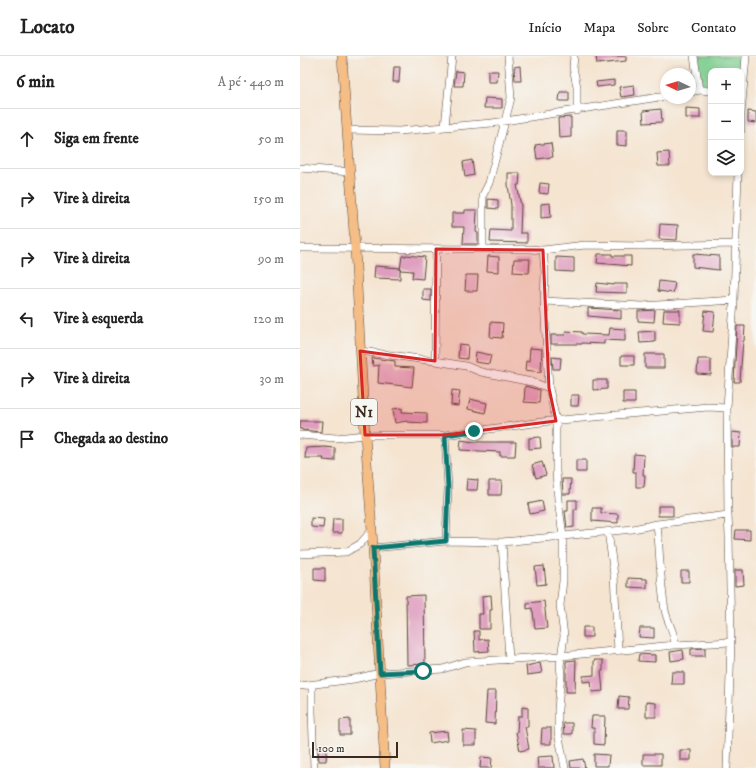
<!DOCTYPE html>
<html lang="pt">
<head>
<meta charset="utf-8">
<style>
  body { margin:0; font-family:"IM FELL DW Pica",serif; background:#f2f2f2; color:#222 }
  .controls { position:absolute; right:12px; top:12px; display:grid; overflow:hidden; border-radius:8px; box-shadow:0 2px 6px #0003 }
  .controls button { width:36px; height:36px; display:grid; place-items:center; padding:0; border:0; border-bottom:1px solid #e0e0e0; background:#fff; color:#222; font:20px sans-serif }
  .compass { position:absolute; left:360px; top:12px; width:36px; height:36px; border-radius:50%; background:#fff; box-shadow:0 2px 6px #0003; rotate:274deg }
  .scale { position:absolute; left:12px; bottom:10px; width:86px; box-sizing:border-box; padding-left:4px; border:2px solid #3b2a1e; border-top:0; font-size:11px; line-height:14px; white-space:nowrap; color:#3b2a1e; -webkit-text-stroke:3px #f6f6f2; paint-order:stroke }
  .stop { position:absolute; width:12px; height:12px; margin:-9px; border:3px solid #0f766e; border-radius:50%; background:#fff }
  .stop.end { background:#0f766e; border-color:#fff; box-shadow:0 1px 4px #0008 }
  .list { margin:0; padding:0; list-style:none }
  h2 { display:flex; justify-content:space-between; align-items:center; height:52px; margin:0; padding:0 16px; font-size:17px }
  h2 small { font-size:13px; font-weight:400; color:#767676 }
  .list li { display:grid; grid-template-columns:26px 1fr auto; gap:12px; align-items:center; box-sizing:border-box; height:60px; padding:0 16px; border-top:1px solid #e0e0e0 }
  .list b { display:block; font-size:15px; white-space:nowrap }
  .list em { font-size:13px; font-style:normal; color:#767676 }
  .icon { flex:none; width:22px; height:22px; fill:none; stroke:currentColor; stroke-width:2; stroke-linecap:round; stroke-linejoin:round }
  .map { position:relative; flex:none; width:456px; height:712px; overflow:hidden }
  header { display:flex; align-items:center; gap:24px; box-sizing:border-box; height:56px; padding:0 20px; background:#fff; border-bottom:1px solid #e0e0e0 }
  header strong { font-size:19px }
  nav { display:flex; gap:22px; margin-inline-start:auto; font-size:14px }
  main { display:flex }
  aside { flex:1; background:#fff }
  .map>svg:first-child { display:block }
  .green { fill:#7ece8f; stroke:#5c7c56 }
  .building { fill:#df9ebf }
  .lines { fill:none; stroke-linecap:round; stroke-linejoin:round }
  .minor-casing { stroke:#574639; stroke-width:8 }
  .major-casing { stroke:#574639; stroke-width:10 }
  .minor { stroke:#fff; stroke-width:7 }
  .major { stroke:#f6be87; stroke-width:9 }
  .route { stroke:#0f766e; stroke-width:5 }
  .marked { fill:#d62828; fill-opacity:0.2; stroke:#d62828; stroke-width:3; stroke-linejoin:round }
  .labels { text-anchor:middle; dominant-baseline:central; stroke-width:3; stroke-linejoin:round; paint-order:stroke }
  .shield { fill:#f6f6f2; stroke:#73675e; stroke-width:1 }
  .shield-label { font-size:15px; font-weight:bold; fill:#3b2a1e }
</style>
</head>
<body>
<header>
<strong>Locato</strong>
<nav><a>Início</a><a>Mapa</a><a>Sobre</a><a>Contato</a></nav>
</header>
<main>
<aside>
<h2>6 min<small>A pé · 440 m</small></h2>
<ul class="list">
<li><svg class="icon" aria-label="ahead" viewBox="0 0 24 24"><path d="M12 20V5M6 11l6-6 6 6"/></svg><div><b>Siga em frente</b></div><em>50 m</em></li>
<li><svg class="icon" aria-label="right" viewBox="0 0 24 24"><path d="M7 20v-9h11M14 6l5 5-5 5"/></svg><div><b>Vire à direita</b></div><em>150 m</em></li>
<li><svg class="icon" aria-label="right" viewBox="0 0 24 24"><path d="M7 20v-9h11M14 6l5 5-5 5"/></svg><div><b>Vire à direita</b></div><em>90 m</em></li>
<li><svg class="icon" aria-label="left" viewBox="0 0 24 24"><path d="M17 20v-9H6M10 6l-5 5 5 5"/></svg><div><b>Vire à esquerda</b></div><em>120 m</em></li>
<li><svg class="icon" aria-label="right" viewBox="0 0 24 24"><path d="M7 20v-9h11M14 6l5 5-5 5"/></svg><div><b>Vire à direita</b></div><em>30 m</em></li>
<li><svg class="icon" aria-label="arrive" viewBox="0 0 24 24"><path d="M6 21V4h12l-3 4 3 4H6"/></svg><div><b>Chegada ao destino</b></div></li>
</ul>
</aside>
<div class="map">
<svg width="456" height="712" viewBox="0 0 456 712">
  <rect width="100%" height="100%" fill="#f6f6f2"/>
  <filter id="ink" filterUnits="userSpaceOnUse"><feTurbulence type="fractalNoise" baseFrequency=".025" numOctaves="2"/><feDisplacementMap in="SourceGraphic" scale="8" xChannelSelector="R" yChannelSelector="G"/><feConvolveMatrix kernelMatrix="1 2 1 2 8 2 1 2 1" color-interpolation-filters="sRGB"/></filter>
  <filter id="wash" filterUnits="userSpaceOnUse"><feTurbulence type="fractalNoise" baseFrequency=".012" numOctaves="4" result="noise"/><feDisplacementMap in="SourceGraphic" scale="16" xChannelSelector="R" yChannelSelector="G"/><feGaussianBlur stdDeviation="0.9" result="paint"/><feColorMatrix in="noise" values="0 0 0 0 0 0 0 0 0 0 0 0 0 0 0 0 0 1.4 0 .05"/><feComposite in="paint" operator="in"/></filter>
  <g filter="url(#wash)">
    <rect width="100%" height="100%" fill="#f5e4d0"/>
    <path class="green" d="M397,0H439L441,15H411V30L401,31Z"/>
    <g id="blocks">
      <path class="building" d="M296,0H326V5L297,8Z
        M220,10L221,25H215L214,11Z
        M94,11H100L99,26H93Z
        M156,15L164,16L163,30H154Z
        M188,15H198L197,26H188Z
        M314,24V29L297,31L296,26Z
        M334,29L335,39L321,41L319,31Z
        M260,36H269V45H259Z
        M185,42L202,43V52H184Z
        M386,52L400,53V62H386Z
        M361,53L362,66L344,67L343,55Z
        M448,55L456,56V67L448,66Z
        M271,61V81L259,82L258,62Z
        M317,74H327V90L317,89Z
        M251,87L253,101L237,103L235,89Z
        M369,96L370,110H358L357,97Z
        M172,104L174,119L165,121L163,106Z
        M208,117H220L219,129H217L221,150L220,177H227V187L190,186L191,174L211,175V149L208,129Z
        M240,127L249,128L248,138L239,137Z
        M188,143L198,144V153L188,152Z
        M250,147L251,161L241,162V148Z
        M165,154H177L176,176L178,177V188H163L164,171H152V157H165Z
        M360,168L378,169L377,184L359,183Z
        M298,198H312V200H331V210L297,207Z
        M393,198L419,200V214L393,211Z
        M106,199L125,201L123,223L112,222L113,215L100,214L102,200H106Z
        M188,200L199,201V216L187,215Z
        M256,201L274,202V216L256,215Z
        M214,203H230L229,217L213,216Z
        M75,210L100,212V223L74,222Z
        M166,219H178L177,235H165Z
        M359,225L375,227L373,237L358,235Z
        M297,227L314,229V228H327V237L296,236Z
        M123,233H131V245L123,244Z
        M288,252L321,254V263L288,260Z
        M355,254L354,266L338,265V255Z
        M364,254H380V267L363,266Z
        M405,255L415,256L413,276L403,275Z
        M191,266L203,267L202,282L190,281Z
        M437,270H445L444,285H443L441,310L440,326H434Z
        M310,272L325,273V285L304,284V288L282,287V288H251V279H265L266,275L282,276V278L309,279Z
        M355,275V286L340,287L339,276Z
        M159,288L168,289L167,303L158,302Z
        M230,292L242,293L241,316L225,314L226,305L229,306Z
        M176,296L191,299L189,308L175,306Z
        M345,298H364V312H345Z
        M321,300H334V309H321Z
        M252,301L261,302L260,313H253Z
        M72,302L95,305V311L114,312L112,331L78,327L79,309L73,310Z
        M398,303H411V319L397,318Z
        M293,324H307V333L293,334Z
        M225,330L240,334L239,347L224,346Z
        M152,334L160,335L158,350L151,349Z
        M323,336H335V347H323Z
        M271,339H279L278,350H271Z
        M170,343L187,347L185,357L168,353Z
        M102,352V356L127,357V367L107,366V365L95,367L93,353Z
        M0,365H22L21,376L2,374V373H0Z
        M432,376L441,377L440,391H432Z
        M240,381L241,392L229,393V382Z
        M161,384L174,386H216L215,400H200V396L160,394Z
        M24,391L35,392V405L23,404L24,402H5L6,392Z
        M334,398L344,399L343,419H345L344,431H336V416H333Z
        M276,404H286V416H276Z
        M242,406L246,419L236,422L232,409Z
        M167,423L178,424L177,434H166Z
        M262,423H271L270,438H263Z
        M189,425H202L201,439H189Z
        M268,444H277V453H274V471L267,472L265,455H268Z
        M242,445L244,455L230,458L228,448Z
        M358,450H373V460H358Z
        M292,452H301V457L318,458V467L292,465Z
        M11,462L24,463L23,472L11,471Z
        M33,463H42V477H32Z
        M436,474H450V484L435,483Z
        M244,510L246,528L237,529L235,511Z
        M14,512H25V525L14,524Z
        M435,514H443L444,529L435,530Z
        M381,515H389V526H381Z
        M328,522L347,523V532L328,531Z
        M124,539L125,608L107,609L106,540Z
        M191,539L192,554H190V573H179V558H183L182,540Z
        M244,545L247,572L235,573L233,555H232V552L227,553V547Z
        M283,571H292V581H283Z
        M340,572H354V582L339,581Z
        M174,575H179V584L188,583L189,595L175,596Z
        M405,592V600H391V593Z
        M383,594L384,603L371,605L370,596Z
        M339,598L355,599V606L338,605Z
        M276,604L275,636H266V605Z
        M294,604H303V615H301L303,635L292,636L291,625L283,626V620L294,619Z
        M240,607L242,617L227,619L226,610Z
        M372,616H384V628H371Z
        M187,635H196L195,668L185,667Z
        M319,640L329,641L328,653H318Z
        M346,646L356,647V661H346Z
        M222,651L228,652V671H225L229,693L220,695L216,676H217L218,660H222Z
        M292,660H305L304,689L294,688V672H291Z
        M50,663V679H40V664Z
        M263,667H272V678H264Z
        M242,672H251V688H241Z
        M163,674L176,675V689H163Z
        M147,675L148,684L130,687L129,677Z
        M18,691H27L26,705H19Z
        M380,694H391V704H380Z
        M294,698L309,699L308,710H294Z
        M343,698H361V709H343Z
        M253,700L254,712H238L237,701Z
        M181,701L192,702L191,712H180Z
        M283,703L285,712H271L270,705Z"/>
    </g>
  </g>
  <g filter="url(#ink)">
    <use href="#blocks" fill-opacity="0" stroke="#574639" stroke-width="1"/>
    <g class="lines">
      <g class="minor-casing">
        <path id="minor" d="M274,0L273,11L277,31V55
          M394,0L399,34
          M390,36L399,34L411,35
          M441,58L446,0
          M441,58V74
          M145,70L152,0
          M47,74L99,75L192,67L366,40
          M0,112L50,116
          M0,192L183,193H230L243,194L285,189L341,190L435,188
          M183,193V139L189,127L211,42L208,0
          M243,194L245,216L244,245L249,332L256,365V415L258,444L263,480V525L260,549L264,580L260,610L261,618L258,653V676L265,712
          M244,245L342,250L434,244
          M60,295L135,305L166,310L181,316L232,326L249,332
          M135,305L136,193
          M0,379L36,382L65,379H145L249,365L408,351L427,352
          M145,379L148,432L146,485
          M308,475L314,519L318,595
          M202,486L209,604
          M73,492L146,485L202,486L333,473L357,468L428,459L427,352L434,244L438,117
          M0,498L46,496L60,488L72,474
          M375,589L431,586
          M12,629V655L14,712
          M0,630L54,623L80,617L143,613L165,606L261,600L375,589C375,576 367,566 365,554C360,526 360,496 357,468
          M427,712L431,586L429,480L428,459"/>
      </g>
      <g class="major-casing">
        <path id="major" d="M42,0L55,192L65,379L72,474L85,712"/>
      </g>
      <use href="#minor" class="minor"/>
      <use href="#major" class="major"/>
    </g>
  </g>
  <g class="lines" filter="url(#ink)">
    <path class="route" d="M123,615L80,617L73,492L146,485L148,432L145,379L174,375"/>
  </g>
  <path class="marked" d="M136,193L243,194L249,332L256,365L145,379H65L60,295L135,305Z"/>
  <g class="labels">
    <rect class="shield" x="51" y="343" width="26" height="26" rx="3"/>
    <g class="shield-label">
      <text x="64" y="356">N1</text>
    </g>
  </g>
</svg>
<div class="controls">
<button>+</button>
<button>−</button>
<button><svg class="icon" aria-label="layers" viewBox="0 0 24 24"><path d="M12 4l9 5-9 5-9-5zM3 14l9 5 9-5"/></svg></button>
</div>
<svg class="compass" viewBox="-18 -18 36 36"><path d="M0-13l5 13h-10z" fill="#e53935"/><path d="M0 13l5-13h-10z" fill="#767676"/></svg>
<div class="scale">100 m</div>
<div class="stop" style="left:123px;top:615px"></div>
<div class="stop end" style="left:174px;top:375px"></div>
</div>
</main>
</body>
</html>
